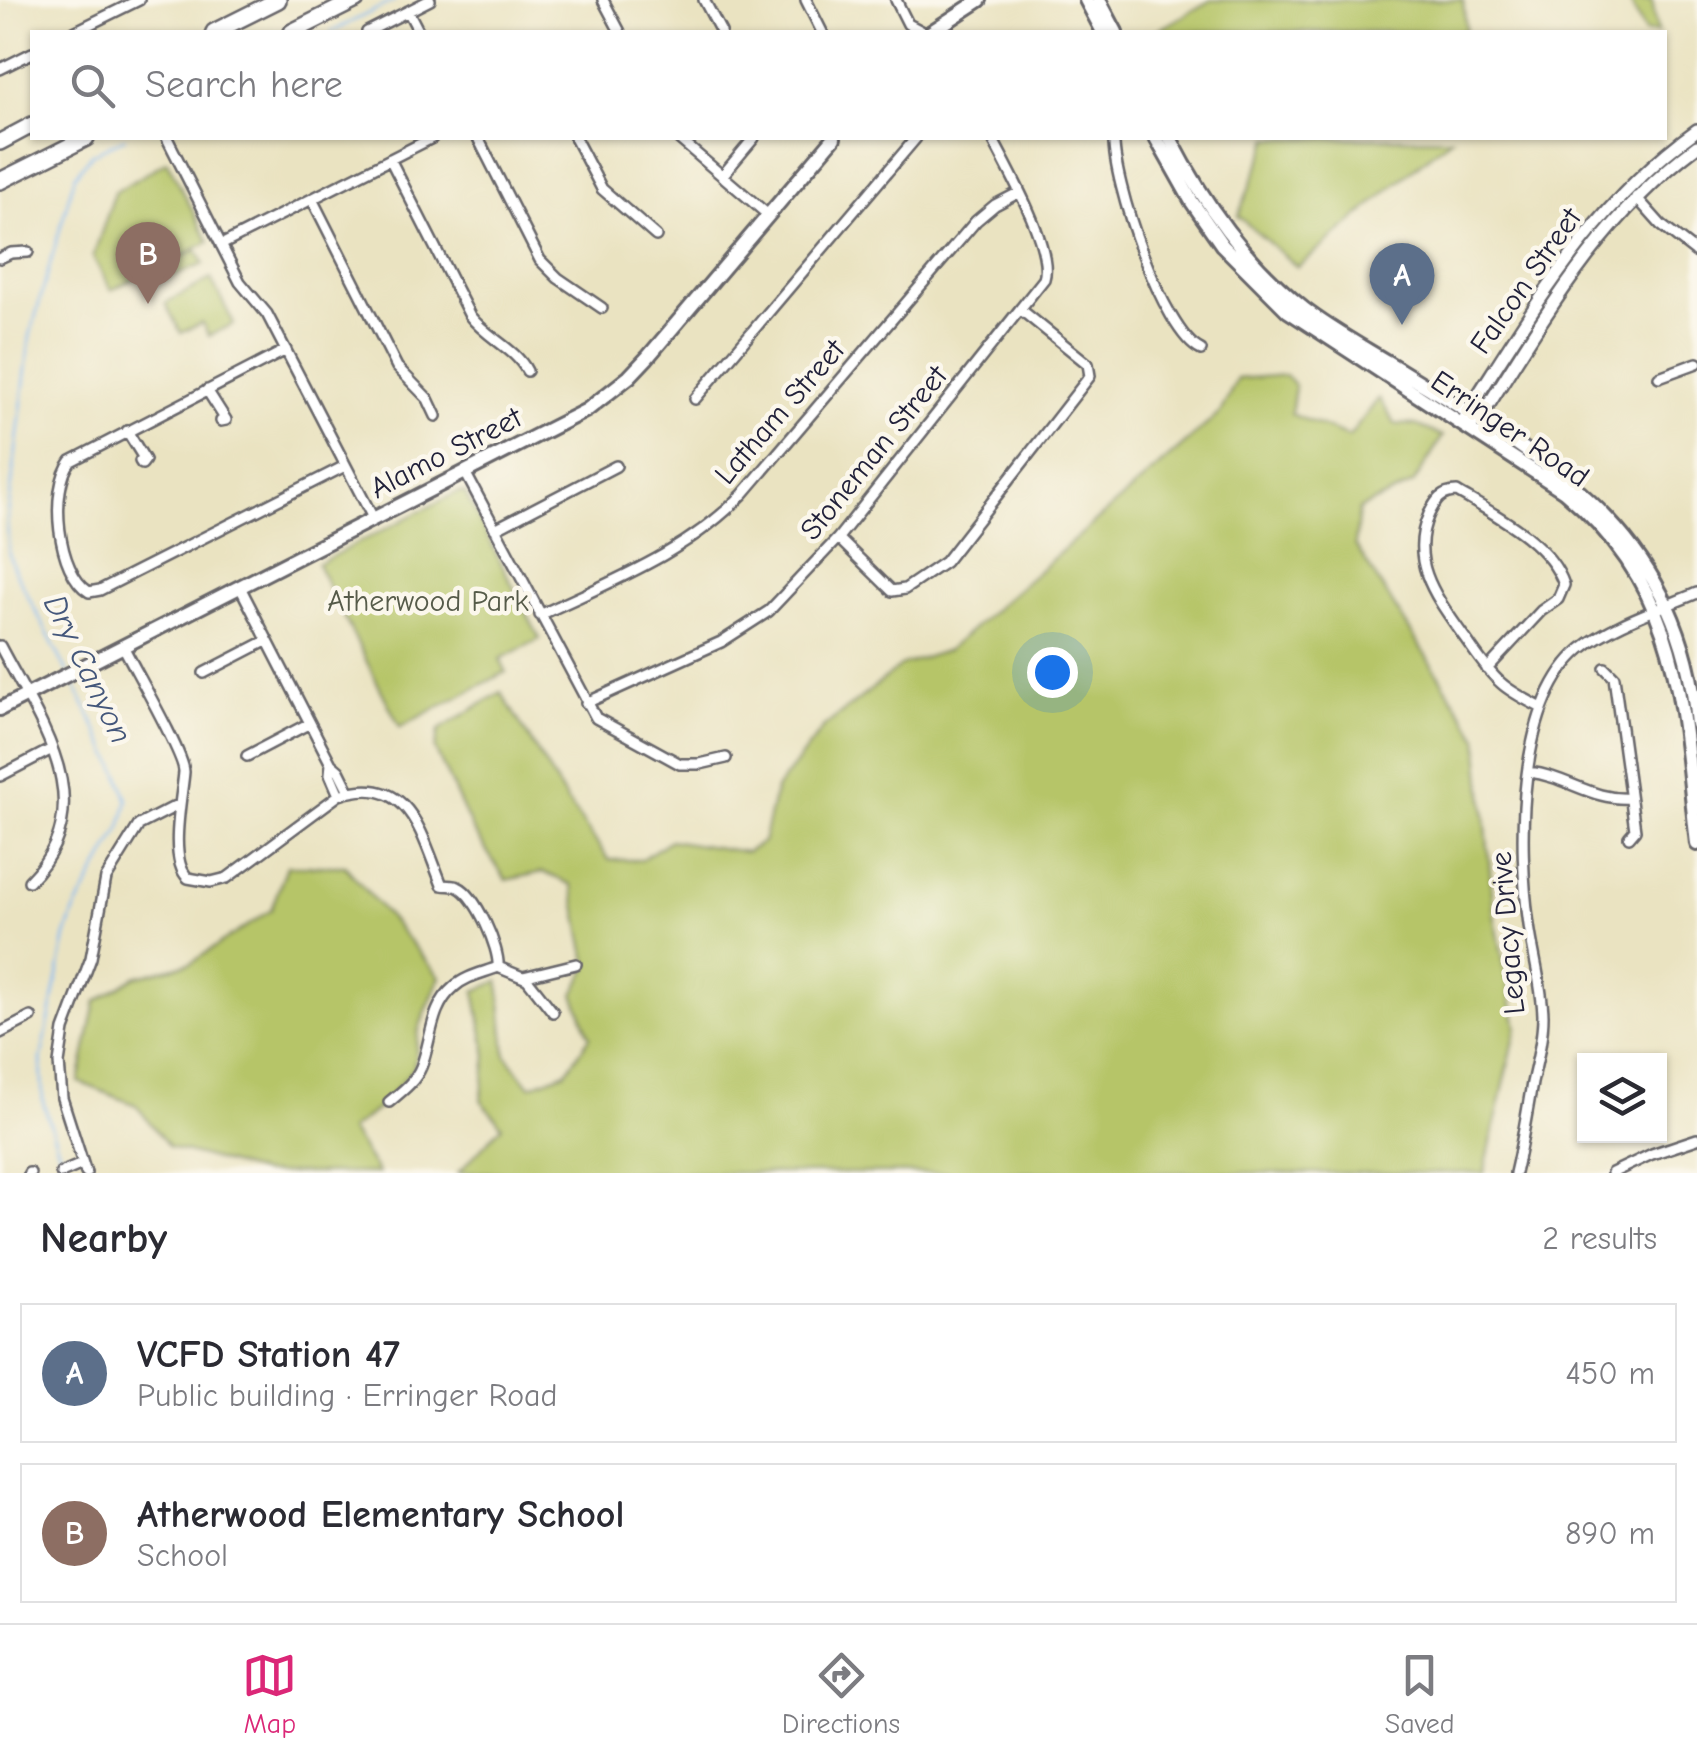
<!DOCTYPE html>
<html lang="en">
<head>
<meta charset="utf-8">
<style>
  body { margin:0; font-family:"Comic Neue",sans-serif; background:#f7f7f7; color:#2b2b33 }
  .controls { position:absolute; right:30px; bottom:30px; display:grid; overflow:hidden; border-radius:0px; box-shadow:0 2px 8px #0004 }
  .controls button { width:90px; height:90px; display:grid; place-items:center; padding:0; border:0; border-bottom:2px solid #e1e1e2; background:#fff; color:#2b2b33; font:50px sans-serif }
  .you { position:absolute; left:1052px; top:672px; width:35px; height:35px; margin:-25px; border:8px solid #fff; border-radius:50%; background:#1a73e8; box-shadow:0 0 0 15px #1a73e833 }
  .badge { display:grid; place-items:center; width:65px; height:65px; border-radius:50%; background:#db2777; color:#fff; font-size:32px; font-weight:700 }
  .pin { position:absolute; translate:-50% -82px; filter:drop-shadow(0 2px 5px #0008) }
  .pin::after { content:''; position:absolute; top:52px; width:35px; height:30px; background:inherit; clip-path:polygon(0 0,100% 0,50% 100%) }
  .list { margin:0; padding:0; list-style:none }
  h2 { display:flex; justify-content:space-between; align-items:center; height:130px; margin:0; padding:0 40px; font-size:42px }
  h2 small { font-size:32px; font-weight:400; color:#7c7c81 }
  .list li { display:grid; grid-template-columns:65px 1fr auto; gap:30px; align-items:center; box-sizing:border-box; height:140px; margin:0 20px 20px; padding:0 20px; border:2px solid #e1e1e2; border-radius:0px }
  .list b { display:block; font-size:38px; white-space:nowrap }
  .list p { margin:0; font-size:32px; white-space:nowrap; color:#7c7c81 }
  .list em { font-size:32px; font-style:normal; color:#7c7c81 }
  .icon { flex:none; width:55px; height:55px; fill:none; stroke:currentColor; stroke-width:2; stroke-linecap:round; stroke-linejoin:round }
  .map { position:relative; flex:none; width:1697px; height:1173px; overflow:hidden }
  .search { position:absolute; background:#fff; box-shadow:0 2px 8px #0004; left:30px; right:30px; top:30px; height:110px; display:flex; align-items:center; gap:25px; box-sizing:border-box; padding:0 35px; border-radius:0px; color:#7c7c81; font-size:38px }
  .sheet { height:450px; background:#fff }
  nav { display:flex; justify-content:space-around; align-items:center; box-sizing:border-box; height:140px; border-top:2px solid #e1e1e2; background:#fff; font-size:28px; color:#7c7c81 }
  nav a { display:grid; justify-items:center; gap:5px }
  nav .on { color:#db2777 }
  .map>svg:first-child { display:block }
  .green { fill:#b6c567; stroke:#6c7451; stroke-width:2.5 }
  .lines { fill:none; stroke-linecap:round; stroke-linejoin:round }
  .stream { stroke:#82b9f2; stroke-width:2.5 }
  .minor-casing { stroke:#68666a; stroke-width:14 }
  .tertiary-casing { stroke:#68666a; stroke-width:16 }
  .secondary-casing { stroke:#68666a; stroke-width:18 }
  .motorway-casing { stroke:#68666a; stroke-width:20 }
  .minor { stroke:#fff; stroke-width:9 }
  .tertiary { stroke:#fff; stroke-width:11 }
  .secondary { stroke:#fff; stroke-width:12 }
  .motorway { stroke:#fff; stroke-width:15 }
  .labels { text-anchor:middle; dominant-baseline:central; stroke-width:9; stroke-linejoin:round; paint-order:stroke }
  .street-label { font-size:30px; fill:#22223b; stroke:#fbf7ec }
  .park-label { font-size:30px; fill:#565b4a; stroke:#fbf7ec }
  .water-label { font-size:32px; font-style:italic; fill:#44577b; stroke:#fbf7ec }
</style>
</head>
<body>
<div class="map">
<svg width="1697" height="1173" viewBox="0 0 1697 1173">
  <rect width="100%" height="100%" fill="#fbf7ec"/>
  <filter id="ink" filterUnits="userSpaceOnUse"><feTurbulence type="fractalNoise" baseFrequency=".01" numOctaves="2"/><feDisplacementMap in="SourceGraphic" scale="20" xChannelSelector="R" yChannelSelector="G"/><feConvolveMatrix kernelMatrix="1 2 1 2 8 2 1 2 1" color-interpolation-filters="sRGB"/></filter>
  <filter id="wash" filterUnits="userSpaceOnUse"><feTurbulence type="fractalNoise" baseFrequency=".0048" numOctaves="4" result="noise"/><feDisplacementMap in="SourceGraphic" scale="40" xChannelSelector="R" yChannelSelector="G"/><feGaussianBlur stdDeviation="2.25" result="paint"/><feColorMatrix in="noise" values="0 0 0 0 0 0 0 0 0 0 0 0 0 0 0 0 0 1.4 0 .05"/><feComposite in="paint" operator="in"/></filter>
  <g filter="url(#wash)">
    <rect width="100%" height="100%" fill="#eae3c1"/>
    <path class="green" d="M1211,0H1463L1466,32H1155Z
      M1629,0H1652L1658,32H1645Z
      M1270,138H1452C1398,178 1351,227 1297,267L1238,216Z
      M167,161L209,242L111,290L93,257L115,192Z
      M197,250L204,264L157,283L152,272Z
      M211,279L234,324L209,336L202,323L181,333L165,303Z
      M1285,375L1295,387L1291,414L1349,437L1379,398L1395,424L1416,425L1443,436L1413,484L1359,509L1355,545L1478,737L1494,914L1517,1027L1484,1173H458L502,1126L481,1100L487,1056L475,991L499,981L506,1055L530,1086L566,1072L590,1037L574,994L588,967L572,885L543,872L506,880L472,829L435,749L439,730L501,692L567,801L609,860H641L670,840L746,852L763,842L776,789L824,727L902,665L948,650L1220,413L1237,379Z
      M458,492L465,493L540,639L500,659L506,672L400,727L317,564Z
      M287,866H345L440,977L419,1028L414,1068L382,1105L350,1130L378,1173H263L169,1147L136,1105L79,1082L96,1002L135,977L191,963L271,910Z"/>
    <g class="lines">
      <path class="stream" d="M331,32L395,0
        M67,671L14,569L9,555L7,523L30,336L75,175L92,154L125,138
        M64,1167L43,1102L41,1060L66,936L74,912L121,827L128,801L119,774L71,678"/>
    </g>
  </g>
  <g filter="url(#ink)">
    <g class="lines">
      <g class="minor-casing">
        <path id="minor" d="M603,0L620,32
          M704,0L721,32
          M806,0L822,32
          M896,0L908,24L923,32
          M408,11L419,32
          M74,32L139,0
          M367,32L430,0
          M0,69L32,53
          M167,138L240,282L267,314L373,518
          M478,138L540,260L558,278L602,308
          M575,138L602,189L656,236
          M678,138L767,214
          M1114,138C1112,180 1163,333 1201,350
          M390,159L470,316C487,338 515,348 527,371
          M722,176L754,138
          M1636,197L1661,225L1697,253
          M312,199L397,367L428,399L436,416
          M221,245L432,138
          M0,258L11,253L28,252
          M286,350L71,461C49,489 57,573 89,592L100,590L345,466
          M1659,377L1697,363
          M207,390L226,420L221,421
          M695,399L916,138
          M127,431L145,460L142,464L140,461
          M465,472L596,718L680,764H700L726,758
          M495,529L616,466
          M838,538L892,591L905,589L945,562L1090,376L1088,364L1020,309
          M240,587L331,764L330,774L339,795
          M540,615C612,581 688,552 743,494L976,221L995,205L1018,193
          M0,646C39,721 104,806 29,881
          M123,646C134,668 185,756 184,772C182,798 168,860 188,878L211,882L227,878L339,795C410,772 421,834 442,885C447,886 453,885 458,887C476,895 500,949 498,967L527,979L553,1012
          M1605,668L1614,677L1635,830L1629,837
          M1487,669L1541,611L1558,599L1564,585C1550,542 1494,514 1457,492C1441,492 1436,500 1429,514C1408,561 1436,597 1462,634C1474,650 1485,669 1501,683C1512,693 1527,700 1540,707
          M204,673L266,641
          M586,703L721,642L769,611L838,538L1044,279C1054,249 1007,167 992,138
          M247,756L308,724
          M331,764L339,771L349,791
          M1529,772C1566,776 1593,801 1630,798
          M0,776L52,749
          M523,977L576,964
          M0,1033L31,1017
          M389,1102C401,1092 415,1082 421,1067C432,1040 430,1007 454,987C466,976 483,973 498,967
          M29,1173H30
          M61,1173L82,1164
          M86,1173L62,1098L59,1063L64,1030L91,958L106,878L139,825L180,804
          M1515,1173C1522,1144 1527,1113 1532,1083C1537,1061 1543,1038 1543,1015C1542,985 1533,955 1529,925C1518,847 1516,704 1581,649C1610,625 1662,608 1697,593
          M1612,1173L1652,1154L1697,1139"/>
      </g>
      <g class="tertiary-casing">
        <path id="tertiary" d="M1465,420L1467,412C1535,307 1593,204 1697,130
          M1472,423L1479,420C1543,319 1600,218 1697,146"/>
      </g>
      <g class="secondary-casing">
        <path id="secondary" d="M1086,0L1103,32
          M1099,0L1116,32
          M931,32L980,0
          M1156,138L1192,202L1222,245L1288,311L1564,491C1683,591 1681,703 1697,844
          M1170,138C1204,204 1245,262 1304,309C1330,329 1359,345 1387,362C1539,457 1679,524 1697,724
          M0,709L587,410L629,377L647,358L834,138"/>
      </g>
      <g class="motorway-casing">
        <path id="motorway" d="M214,32L278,0
          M292,32L356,0
          M0,142L32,125
          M0,181L86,138"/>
      </g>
      <use href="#minor" class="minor"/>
      <use href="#tertiary" class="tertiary"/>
      <use href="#secondary" class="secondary"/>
      <use href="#motorway" class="motorway"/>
    </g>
  </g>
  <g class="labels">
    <g class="street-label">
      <text transform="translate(1526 281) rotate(-55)">Falcon Street</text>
      <text transform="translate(780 412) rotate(-49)">Latham Street</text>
      <text transform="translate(1510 429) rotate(34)">Erringer Road</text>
      <text transform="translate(446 453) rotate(-27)">Alamo Street</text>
      <text transform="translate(874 453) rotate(-51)">Stoneman Street</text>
      <text transform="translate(1508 933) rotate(-95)">Legacy Drive</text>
    </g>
    <g class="park-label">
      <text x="428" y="601">Atherwood Park</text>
    </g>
    <g class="water-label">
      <text transform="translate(88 669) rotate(64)">Dry Canyon</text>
    </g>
  </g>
</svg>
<div class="controls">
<button><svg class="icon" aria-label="layers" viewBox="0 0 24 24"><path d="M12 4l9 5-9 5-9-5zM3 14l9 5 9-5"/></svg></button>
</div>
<div class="you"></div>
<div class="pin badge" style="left:1402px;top:325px;background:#5c6f8a">A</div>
<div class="pin badge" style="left:148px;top:304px;background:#8d6e63">B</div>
<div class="search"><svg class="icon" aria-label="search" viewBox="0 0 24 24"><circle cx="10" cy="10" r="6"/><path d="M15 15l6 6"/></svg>Search here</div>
</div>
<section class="sheet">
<h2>Nearby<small>2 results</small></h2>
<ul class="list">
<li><span class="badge" style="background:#5c6f8a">A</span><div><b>VCFD Station 47</b><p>Public building · Erringer Road</p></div><em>450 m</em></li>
<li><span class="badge" style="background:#8d6e63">B</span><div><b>Atherwood Elementary School</b><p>School</p></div><em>890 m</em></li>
</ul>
</section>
<nav>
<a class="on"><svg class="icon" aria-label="map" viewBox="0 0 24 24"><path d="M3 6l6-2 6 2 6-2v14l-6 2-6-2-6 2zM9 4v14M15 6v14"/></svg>Map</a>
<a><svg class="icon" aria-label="directions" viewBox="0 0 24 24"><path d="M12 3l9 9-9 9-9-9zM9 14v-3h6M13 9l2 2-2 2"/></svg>Directions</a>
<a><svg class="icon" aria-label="saved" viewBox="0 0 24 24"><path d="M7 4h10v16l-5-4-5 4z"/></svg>Saved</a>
</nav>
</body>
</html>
